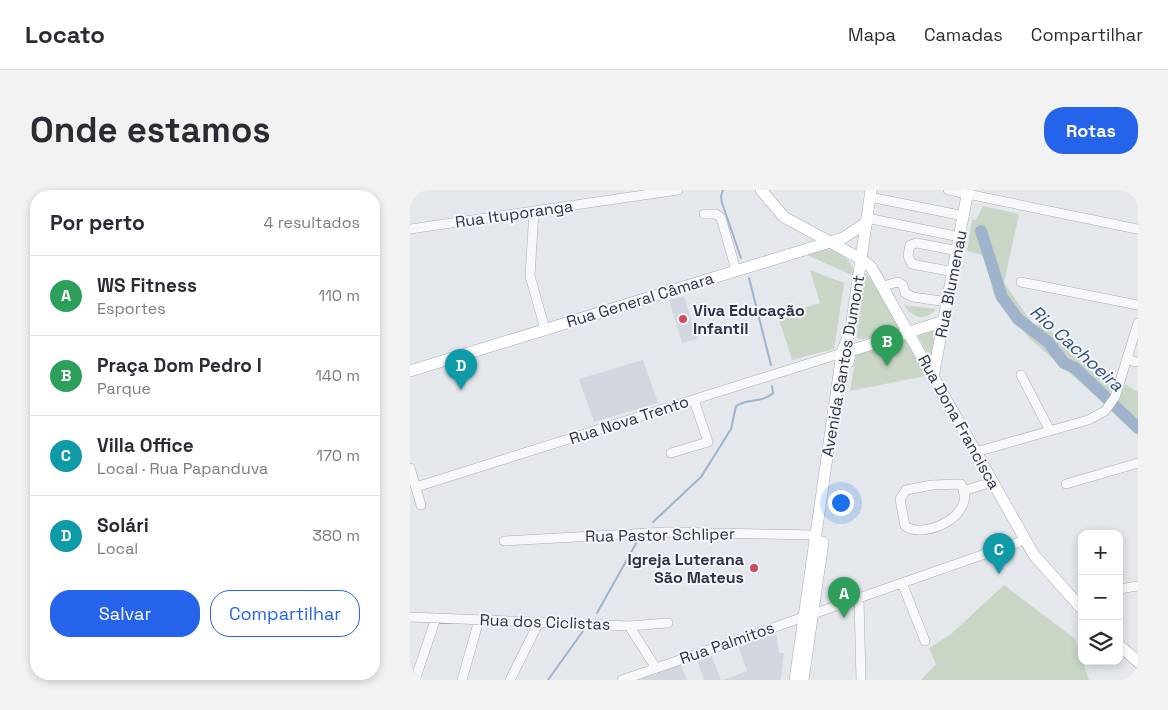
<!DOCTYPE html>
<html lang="pt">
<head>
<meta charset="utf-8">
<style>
  body { margin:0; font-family:"Space Grotesk",sans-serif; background:#f2f2f3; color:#2b2b33 }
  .controls { position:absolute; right:15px; bottom:15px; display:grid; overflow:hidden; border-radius:10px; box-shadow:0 2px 8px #0003 }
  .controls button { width:45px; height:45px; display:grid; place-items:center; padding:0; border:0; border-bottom:1px solid #e1e1e2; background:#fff; color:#2b2b33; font:25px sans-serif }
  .you { position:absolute; left:430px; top:312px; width:18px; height:18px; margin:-12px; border:4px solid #fff; border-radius:50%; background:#1a73e8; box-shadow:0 0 0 8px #1a73e833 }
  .badge { display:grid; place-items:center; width:32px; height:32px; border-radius:50%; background:#2563eb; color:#fff; font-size:16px; font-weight:700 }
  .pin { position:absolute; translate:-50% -41px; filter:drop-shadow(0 1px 2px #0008) }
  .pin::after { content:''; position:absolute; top:26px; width:18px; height:15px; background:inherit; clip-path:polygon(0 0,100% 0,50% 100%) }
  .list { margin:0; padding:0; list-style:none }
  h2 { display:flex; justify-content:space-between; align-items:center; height:65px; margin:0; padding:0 20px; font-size:21px }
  h2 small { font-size:16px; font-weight:400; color:#7c7c81 }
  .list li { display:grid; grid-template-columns:32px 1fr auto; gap:15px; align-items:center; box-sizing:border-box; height:80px; padding:0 20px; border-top:1px solid #e1e1e2 }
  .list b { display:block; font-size:19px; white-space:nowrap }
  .list p { margin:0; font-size:16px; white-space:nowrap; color:#7c7c81 }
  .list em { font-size:16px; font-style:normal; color:#7c7c81 }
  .actions { display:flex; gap:10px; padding:15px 20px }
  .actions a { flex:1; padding:11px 0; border:1px solid #2563eb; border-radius:20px; text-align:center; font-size:18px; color:#2563eb }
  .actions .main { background:#2563eb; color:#fff }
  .icon { flex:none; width:28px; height:28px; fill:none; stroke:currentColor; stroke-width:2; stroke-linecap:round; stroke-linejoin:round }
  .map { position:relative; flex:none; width:728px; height:490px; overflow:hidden; border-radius:20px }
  header { display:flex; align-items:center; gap:30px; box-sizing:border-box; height:70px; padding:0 25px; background:#fff; border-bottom:1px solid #e1e1e2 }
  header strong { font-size:24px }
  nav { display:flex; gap:28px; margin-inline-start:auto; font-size:18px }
  .intro { display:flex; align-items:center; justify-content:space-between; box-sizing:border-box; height:120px; padding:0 30px }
  h1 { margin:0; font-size:35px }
  .button { padding:12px 22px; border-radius:20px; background:#2563eb; color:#fff; font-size:18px; font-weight:700 }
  main { display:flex; gap:30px; padding:0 30px }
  aside { flex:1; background:#fff; border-radius:20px; box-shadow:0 2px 8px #0003 }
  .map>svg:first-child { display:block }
  .built { fill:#d2d6de }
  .green { fill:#c9d6c5 }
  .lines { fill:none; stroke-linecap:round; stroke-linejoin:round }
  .stream { stroke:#9fb4cc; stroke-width:2 }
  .river { stroke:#9fb4cc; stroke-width:12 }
  .minor-casing { stroke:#a9aeb7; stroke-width:10 }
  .major-casing { stroke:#a3abb8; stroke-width:12 }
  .minor { stroke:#f7f8fa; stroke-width:9 }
  .major { stroke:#fff; stroke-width:11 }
  .poi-dot { fill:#d1495b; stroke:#f4f6f9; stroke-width:2 }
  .labels { text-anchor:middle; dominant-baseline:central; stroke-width:4; stroke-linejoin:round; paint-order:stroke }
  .street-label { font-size:16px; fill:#2b3445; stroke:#f4f6f9 }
  .poi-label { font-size:16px; font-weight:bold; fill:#2b3445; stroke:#f4f6f9; text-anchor:start }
  .water-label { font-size:18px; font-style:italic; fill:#34527a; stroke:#f4f6f9 }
</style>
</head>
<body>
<header>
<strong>Locato</strong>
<nav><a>Mapa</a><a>Camadas</a><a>Compartilhar</a></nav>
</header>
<div class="intro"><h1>Onde estamos</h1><a class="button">Rotas</a></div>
<main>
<aside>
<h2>Por perto<small>4 resultados</small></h2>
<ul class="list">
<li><span class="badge" style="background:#2e9e5b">A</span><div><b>WS Fitness</b><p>Esportes</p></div><em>110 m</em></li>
<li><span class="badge" style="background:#2e9e5b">B</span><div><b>Praça Dom Pedro I</b><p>Parque</p></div><em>140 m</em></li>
<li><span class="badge" style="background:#0f9aa8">C</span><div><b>Villa Office</b><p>Local · Rua Papanduva</p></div><em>170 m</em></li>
<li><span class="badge" style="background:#0f9aa8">D</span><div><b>Solári</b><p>Local</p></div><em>380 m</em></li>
</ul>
<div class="actions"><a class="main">Salvar</a><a>Compartilhar</a></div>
</aside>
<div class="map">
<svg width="728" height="490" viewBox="0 0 728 490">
  <rect width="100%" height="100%" fill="#e4e7ec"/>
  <path class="built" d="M274,106L287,149L272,153L259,110Z
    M233,170L248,213L184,232L169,189Z
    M366,443L369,463H374L371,490H313L337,481L328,455Z
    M301,464L311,490H294L287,470Z
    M271,475L277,490H227Z"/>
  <path class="green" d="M573,16L609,24L594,93L623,134L634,135L688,187L704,191L702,201L692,211L620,149L584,105L575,66L557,61L562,30H566Z
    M406,59C425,57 442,66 444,86L397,65Z
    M400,80L434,93L424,159L382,170L368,126L410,113Z
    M454,82L463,92L491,140L454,149L447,148Z
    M494,115L526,119C515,132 502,128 494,115Z
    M527,139L521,171L508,146Z
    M496,149L515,186L440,201L446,165Z
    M715,194L728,202V237L724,229L711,219L707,212Z
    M594,395L665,449L679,490H511L526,474L519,458L540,445Z"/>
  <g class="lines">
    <path class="stream" d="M313,0L311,6L312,13L331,68
      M339,88L361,175
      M243,332L291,287L321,239L326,216C338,208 353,213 363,203L362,196
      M187,423L228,350
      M138,490L173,441"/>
    <path class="river" d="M571,41L592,107L608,129L638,152L654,173L665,178L728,238"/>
    <g class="minor-casing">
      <path id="minor" d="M538,0L727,39
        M460,7L554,26
        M124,21L120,86L135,139
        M294,24H306L311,28L326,80
        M457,28L550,47
        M0,39L268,0
        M544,82L502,74L498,66L500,55L507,53L548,61
        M611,92L728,115
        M473,96L488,92L493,95L495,103L503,107L538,112
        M717,170L728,172
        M611,185L640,241
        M566,262L678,230L695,221L705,207L728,133
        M261,263L298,252L284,210
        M0,278L11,315
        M551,294C569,325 514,350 495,336L490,309L496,300L522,295Z
        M656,294L728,273
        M6,297L432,163
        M553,301L582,292
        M94,351L256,342L406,345
        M492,393L515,451
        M709,399L728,396
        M449,408L451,490
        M403,424L615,350
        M0,427L219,436L246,478
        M219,436L258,433
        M5,490L26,428
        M52,490L69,430
        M100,490L129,432
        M212,490L394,427"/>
    </g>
    <g class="major-casing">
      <path id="major" d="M351,0L374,27L451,69L461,77L624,365L672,419
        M438,173L440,161L534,131
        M0,181L433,48L457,32
        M523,187L558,0
        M709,455L728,472
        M385,490L432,163L441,138L461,0
        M393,490L413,352"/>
    </g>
    <use href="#minor" class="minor"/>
    <use href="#major" class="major"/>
  </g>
  <g class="poi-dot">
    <circle cx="273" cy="129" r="5"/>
    <circle cx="344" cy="378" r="5"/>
  </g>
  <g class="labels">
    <g class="street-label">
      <text transform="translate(104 24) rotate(-8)">Rua Ituporanga</text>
      <text transform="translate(541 94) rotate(-79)">Rua Blumenau</text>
      <text transform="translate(230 110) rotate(-17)">Rua General Câmara</text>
      <text transform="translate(433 176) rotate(-80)">Avenida Santos Dumont</text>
      <text transform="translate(219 230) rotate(-18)">Rua Nova Trento</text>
      <text transform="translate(549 232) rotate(61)">Rua Dona Francisca</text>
      <text transform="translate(250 345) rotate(-1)">Rua Pastor Schliper</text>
      <text transform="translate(135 432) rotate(2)">Rua dos Ciclistas</text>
      <text transform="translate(317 453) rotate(-19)">Rua Palmitos</text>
    </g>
    <g class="poi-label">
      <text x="283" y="120">Viva Educação<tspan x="283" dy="18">Infantil</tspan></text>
      <text x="334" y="369" text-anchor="end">Igreja Luterana<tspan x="334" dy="18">São Mateus</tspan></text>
    </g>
    <g class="water-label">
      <text transform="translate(667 158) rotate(42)">Rio Cachoeira</text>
    </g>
  </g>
</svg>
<div class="controls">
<button>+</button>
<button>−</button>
<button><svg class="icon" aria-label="layers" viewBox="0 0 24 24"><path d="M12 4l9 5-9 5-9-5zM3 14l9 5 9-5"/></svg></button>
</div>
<div class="you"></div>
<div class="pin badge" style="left:434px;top:428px;background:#2e9e5b">A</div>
<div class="pin badge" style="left:477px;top:176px;background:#2e9e5b">B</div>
<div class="pin badge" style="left:589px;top:384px;background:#0f9aa8">C</div>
<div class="pin badge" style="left:51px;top:200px;background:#0f9aa8">D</div>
</div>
</main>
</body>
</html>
